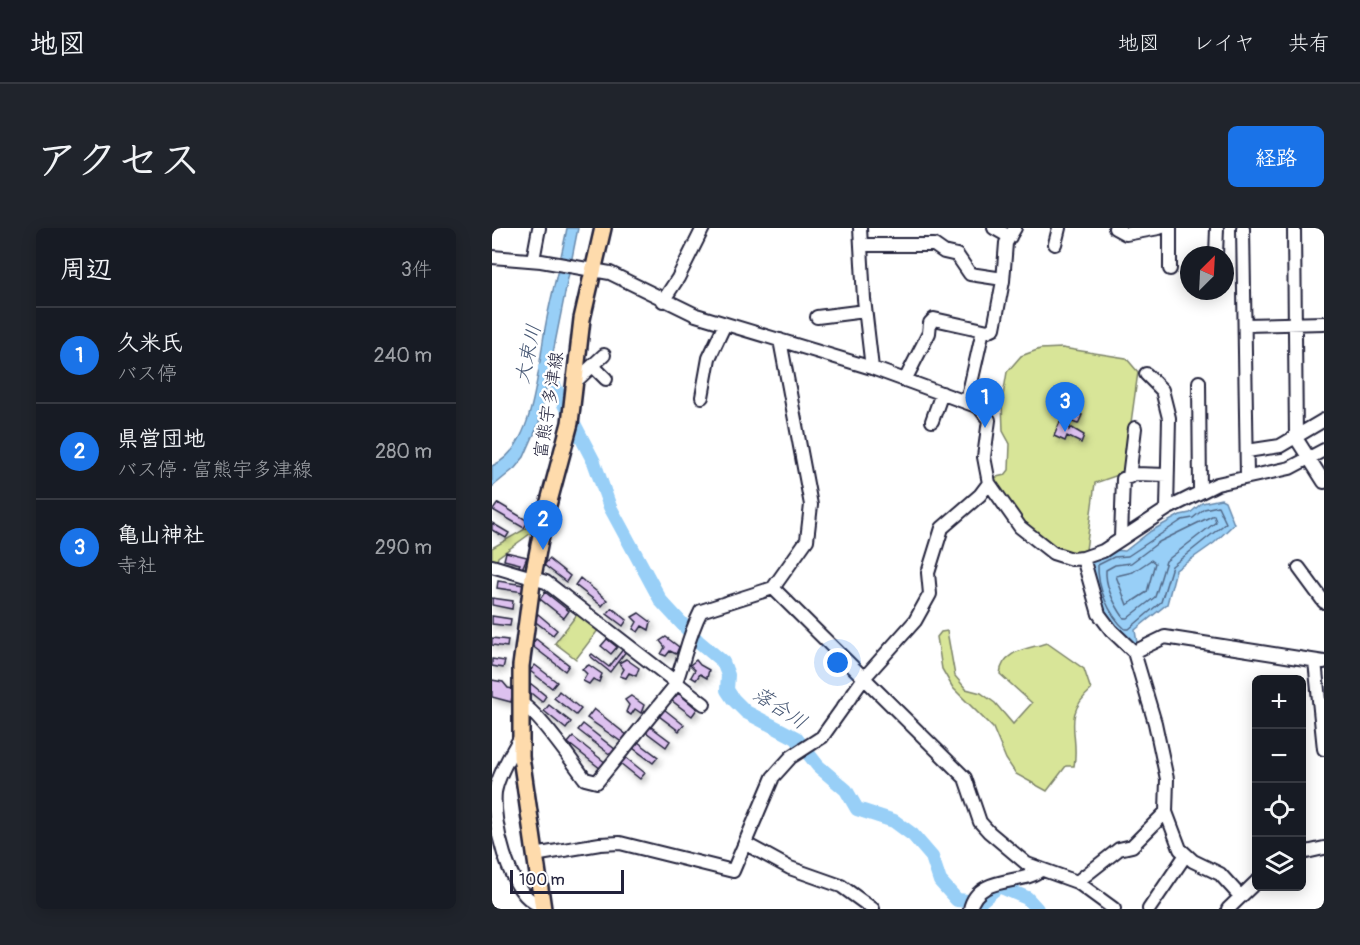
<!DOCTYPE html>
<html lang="ja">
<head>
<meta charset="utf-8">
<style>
  body { margin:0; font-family:Pangolin,"Klee One",sans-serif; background:#20242c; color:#f1f3f6 }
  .controls { position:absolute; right:18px; bottom:18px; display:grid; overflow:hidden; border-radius:9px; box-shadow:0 3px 15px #0003 }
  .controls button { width:54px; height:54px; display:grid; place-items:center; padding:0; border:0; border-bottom:2px solid #363941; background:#171b24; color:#f1f3f6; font:30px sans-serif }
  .compass { position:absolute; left:688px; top:18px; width:54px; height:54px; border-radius:50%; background:#171b24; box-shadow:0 3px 15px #0003; rotate:24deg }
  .scale { position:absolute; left:18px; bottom:15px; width:114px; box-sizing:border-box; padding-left:6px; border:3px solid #22223b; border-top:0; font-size:16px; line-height:21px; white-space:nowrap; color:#22223b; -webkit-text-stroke:4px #fff; paint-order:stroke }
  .you { position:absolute; left:346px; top:435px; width:21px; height:21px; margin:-15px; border:4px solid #fff; border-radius:50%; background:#1a73e8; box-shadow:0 0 0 9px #1a73e833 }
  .badge { display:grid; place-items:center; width:39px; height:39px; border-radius:50%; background:#1a73e8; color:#fff; font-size:20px; font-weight:700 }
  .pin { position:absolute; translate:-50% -50px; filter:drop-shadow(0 2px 3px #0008) }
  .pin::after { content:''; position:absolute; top:32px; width:21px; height:18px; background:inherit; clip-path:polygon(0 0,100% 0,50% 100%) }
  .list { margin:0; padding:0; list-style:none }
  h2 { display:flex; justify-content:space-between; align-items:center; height:78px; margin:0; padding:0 24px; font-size:26px }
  h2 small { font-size:20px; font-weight:400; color:#9ea1a6 }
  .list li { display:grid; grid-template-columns:39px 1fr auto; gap:18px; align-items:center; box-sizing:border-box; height:96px; padding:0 24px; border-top:2px solid #363941 }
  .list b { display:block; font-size:22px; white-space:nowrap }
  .list p { margin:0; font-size:20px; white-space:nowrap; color:#9ea1a6 }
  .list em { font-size:20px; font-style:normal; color:#9ea1a6 }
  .icon { flex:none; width:33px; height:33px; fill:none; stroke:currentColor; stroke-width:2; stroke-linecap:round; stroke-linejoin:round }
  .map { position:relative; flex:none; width:832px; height:681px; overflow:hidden; border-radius:9px }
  header { display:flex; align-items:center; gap:36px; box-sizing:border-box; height:84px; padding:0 30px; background:#171b24; border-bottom:2px solid #363941 }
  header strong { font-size:28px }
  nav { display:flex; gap:33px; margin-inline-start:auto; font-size:21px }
  .intro { display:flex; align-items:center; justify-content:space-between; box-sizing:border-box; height:144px; padding:0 36px }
  h1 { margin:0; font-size:42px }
  .button { padding:15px 27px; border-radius:9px; background:#1a73e8; color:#fff; font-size:21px; font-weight:700 }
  main { display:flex; gap:36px; padding:0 36px }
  aside { flex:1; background:#171b24; border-radius:9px; box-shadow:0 3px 15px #0003 }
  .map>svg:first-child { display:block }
  .green { fill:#d8e598; stroke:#7d846a; stroke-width:1.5 }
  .water { fill:#98cff7; stroke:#698aac; stroke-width:1.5 }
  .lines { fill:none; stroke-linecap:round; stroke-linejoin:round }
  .shore { stroke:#516786; stroke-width:1.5 }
  .river { stroke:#98cff7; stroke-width:14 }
  .building { fill:#ddc1ef; stroke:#22223b; stroke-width:1.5; filter:url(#shadow) }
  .minor-casing { stroke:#22223b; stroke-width:16 }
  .major-casing { stroke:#22223b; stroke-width:20 }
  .minor { stroke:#fff; stroke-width:12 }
  .major { stroke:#fedbac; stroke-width:15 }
  .labels { text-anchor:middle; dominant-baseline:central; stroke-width:5; stroke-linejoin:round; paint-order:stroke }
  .street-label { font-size:18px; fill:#22223b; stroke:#fff }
  .water-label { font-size:20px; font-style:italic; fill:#455673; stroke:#fff }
</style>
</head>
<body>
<header>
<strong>地図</strong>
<nav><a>地図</a><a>レイヤ</a><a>共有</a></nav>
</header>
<div class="intro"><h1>アクセス</h1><a class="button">経路</a></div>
<main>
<aside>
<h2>周辺<small>3件</small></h2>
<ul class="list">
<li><span class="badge">1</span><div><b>久米氏</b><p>バス停</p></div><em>240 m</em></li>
<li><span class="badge">2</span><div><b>県営団地</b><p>バス停 · 富熊宇多津線</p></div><em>280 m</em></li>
<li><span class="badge">3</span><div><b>亀山神社</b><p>寺社</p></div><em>290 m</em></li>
</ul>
</aside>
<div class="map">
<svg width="832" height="681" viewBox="0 0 832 681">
  <defs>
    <filter id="shadow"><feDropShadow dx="2.5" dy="4" stdDeviation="3" flood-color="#0004"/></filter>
  </defs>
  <rect width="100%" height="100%" fill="#fff"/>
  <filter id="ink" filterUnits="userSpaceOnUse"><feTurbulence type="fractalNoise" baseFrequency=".0167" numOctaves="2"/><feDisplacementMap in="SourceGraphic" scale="12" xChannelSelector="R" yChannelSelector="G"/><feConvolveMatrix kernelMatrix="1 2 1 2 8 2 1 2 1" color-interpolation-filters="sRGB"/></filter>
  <g filter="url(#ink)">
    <path class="green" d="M570,120L634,130L646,144L632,245L603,255L594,322C550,335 521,280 500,250L513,247L517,242L518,216L511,203L510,174L515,144L529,128L548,121Z
      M42,289L48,292L45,304L42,303L6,329L4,336L0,335V320L35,300Z
      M86,385L107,401L84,431L63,415Z
      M455,403L463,448L474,461L489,465L503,475L521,496L540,475L508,446C510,422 536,421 555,415L592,441L599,462C569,488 588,506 582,538H574L555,563L524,546L514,531L501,500L461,460L450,441L445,409L449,404Z"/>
    <path class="water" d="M75,0H86L47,195L32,229L23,240L0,259V238C44,220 46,135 54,95C60,63 69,32 75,0Z
      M729,271L733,273L742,296L722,315L684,342L675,376L643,402L645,415L642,417C608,387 609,375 598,334L621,322L633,323L659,303L688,287L698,285L710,275Z"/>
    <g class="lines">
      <path class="shore" d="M726,278L734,295L680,338L669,374L637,401H633C617,387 605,359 606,337L622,329L636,328L690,292L701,290L712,281Z
        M722,287L724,294L674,333L663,369L636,390H632C623,377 613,358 614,342L623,337L639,335L667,314Z
        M659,332L663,335L655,364L635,377L624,348L641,344Z"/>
      <path class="river" d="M53,140L102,234L118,279L169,373L206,413L231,434L236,447L235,462L241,471L254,484L304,510L326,538L354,562L365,581L402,593L421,607L440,629L448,653L465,672L488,674L507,658L535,670L545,681"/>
    </g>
    <path class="building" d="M579,177L588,181L586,186L590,187L586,196L572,191Z
      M568,194L578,198L577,202L580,200L592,207L589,215L575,208L573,213L562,208Z
      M6,275L36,293L32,300L1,282Z
      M0,295L17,305L14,310L0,302Z
      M14,324L35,329L30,341L26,340L28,336L12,332Z
      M57,331L78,348L74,354L52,337Z
      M88,350L115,372L110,378L83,357Z
      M6,353L32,357L31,364L5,360Z
      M53,364L77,383L72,390L48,371Z
      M0,370L21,373L20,381L0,377Z
      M120,380L135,392L131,398L115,386Z
      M147,385L159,394L157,402L150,398L146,404L141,401L145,394L140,389Z
      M46,386L65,402L61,407L41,392Z
      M0,388L19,391L18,398L0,396Z
      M174,409L187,419L184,426L178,423L174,428L169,426L173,419L168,413Z
      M0,410L16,412L15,419L0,417Z
      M44,411L77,437L73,443L39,417Z
      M115,411L125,419L119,426L109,418Z
      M132,420L135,422L118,444L98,428L100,426L117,439Z
      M0,431L13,433L11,440L0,438Z
      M134,431L147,440L144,448L137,445L134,450L128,448L132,441L127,435Z
      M204,432L208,437L217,442L215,450L208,446L204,452L199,449L203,442L198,437Z
      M43,437L65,454L60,460L38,443Z
      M97,437L110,446L107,454L101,451L97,456L91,453L95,446L90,441Z
      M0,452L11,454L16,460L21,461L19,474L0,469Z
      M38,455L54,468L50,474L34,461Z
      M67,463L89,481L84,487L62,470Z
      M185,464L205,481L200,488L179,472Z
      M139,468L152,477L149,485L143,481L139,487L134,484L137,477L133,472Z
      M57,477L79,494L74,501L52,483Z
      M102,481L136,508L131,515L95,490Z
      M172,481L192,497L187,503L167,488Z
      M91,496L124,522L120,528L86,502Z
      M158,498L178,513L174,519L154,504Z
      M81,509L114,535L109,541L76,515Z
      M146,514L166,529L161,535L141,520Z
      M133,529L153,545L148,551L128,535Z"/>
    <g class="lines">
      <g class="minor-casing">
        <path id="minor" d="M368,0L372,71L380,140
          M502,0L518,9
          M623,0L634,6L667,0
          M751,0L755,248
          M802,0L804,210L832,254
          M563,16L567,0
          M369,17H442L452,24L465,27L478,46L511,51
          M724,27L725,0
          M0,29L49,33L118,45L204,87L380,140L487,179L497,192L492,229L497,255L528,299L561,325L580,331L591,330L611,323L675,281L725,256L798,240L832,222
          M41,32L47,0
          M678,41V0
          M171,73L186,50L211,0
          M325,89L373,83
          M753,97L832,95
          M101,138L114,151
          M654,146L670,162L677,190L675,281
          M413,152L437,105L438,95L442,91L496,103L502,100L511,53L514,15L523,0
          M707,154L708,264
          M82,155L112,127
          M210,169L217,130L233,96
          M475,173L491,102
          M440,193L450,165
          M755,223L788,218L832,192
          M637,249L643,200
          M629,310L631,251L643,246L675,247
          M591,330L607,386L619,402L642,424L663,495L675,551L674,584L688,621L701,633L728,646L748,668
          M0,338L54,354L212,476
          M807,340L832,374
          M281,360L473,550L488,594L497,604L535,636L585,654L622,681
          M642,424L673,409L832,434
          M823,433L832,521
          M28,475C43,480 82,536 93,551L105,554L182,459C193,432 195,410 209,383L281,360L315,312L319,277L288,112
          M28,510C19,525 6,547 3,564C0,593 16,663 45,676L50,673
          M254,616L298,640L349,658L381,681
          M810,625L832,620
          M42,627L108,616L128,615L241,643L281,549L299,529L330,509L372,450L423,393L438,366L436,345L450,300L488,267L497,255
          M585,654L627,621L640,618L674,584
          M478,681C486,645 534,658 549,641
          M657,681L693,628
          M736,681L764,654"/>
      </g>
      <g class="major-casing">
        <path id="major" d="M51,681L29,529V438L41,348L52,292L78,195L90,91L111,0"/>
      </g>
      <use href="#minor" class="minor"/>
      <use href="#major" class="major"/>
    </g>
  </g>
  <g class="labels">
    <g class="street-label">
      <text transform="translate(57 177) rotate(-81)">富熊宇多津線</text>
    </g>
    <g class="water-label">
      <text transform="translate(36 126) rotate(-78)">大束川</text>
      <text transform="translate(288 480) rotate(33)">落合川</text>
    </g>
  </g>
</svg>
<div class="controls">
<button>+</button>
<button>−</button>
<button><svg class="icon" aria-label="locate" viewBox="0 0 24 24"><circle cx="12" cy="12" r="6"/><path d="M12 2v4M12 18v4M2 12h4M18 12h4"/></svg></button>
<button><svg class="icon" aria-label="layers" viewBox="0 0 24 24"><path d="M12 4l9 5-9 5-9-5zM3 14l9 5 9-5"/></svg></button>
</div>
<svg class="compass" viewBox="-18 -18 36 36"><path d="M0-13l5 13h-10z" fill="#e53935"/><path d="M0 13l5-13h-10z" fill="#9ea1a6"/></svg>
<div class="scale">100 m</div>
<div class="you"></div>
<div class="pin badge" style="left:493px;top:200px">1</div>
<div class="pin badge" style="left:51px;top:322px">2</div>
<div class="pin badge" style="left:573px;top:204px">3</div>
</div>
</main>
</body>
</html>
